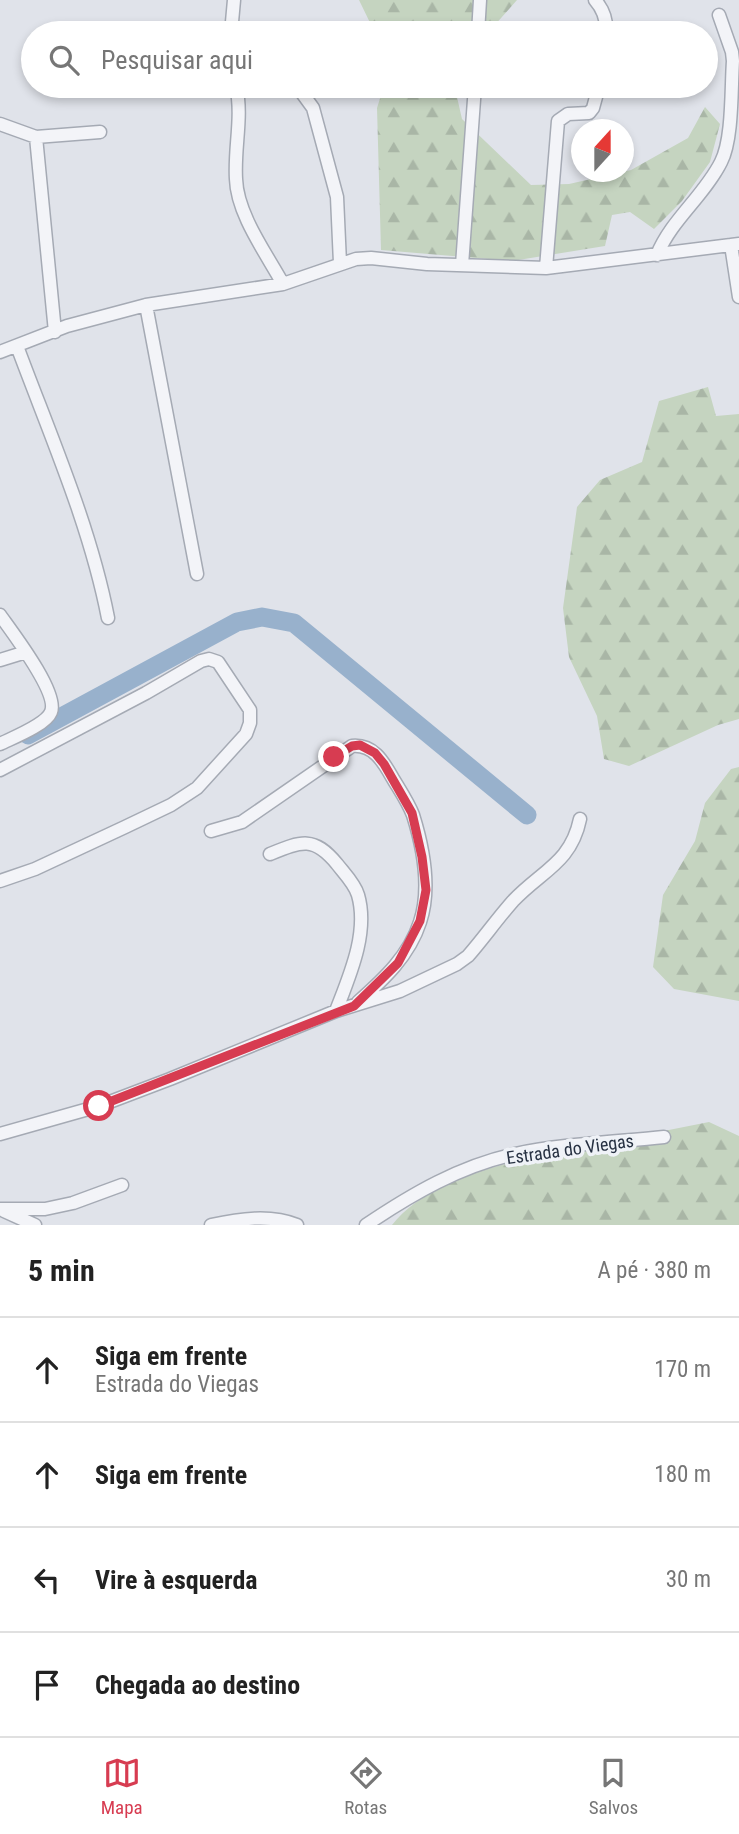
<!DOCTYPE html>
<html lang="pt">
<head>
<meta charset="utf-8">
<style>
  body { margin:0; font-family:"Roboto Condensed",sans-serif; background:#f2f2f2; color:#222 }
  .compass { position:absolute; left:571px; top:119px; width:63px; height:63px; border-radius:50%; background:#fff; box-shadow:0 4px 10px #0003; rotate:21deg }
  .stop { position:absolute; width:21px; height:21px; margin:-16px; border:5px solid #d73c51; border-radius:50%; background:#fff }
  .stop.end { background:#d73c51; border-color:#fff; box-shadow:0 2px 7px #0008 }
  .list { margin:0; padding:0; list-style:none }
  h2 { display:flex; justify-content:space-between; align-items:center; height:91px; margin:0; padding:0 28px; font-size:30px }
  h2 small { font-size:23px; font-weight:400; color:#767676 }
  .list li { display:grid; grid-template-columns:46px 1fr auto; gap:21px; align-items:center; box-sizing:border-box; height:105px; padding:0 28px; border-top:2px solid #e0e0e0 }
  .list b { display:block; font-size:26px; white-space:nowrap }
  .list p { margin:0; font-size:23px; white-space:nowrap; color:#767676 }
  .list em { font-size:23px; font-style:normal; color:#767676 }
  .icon { flex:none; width:38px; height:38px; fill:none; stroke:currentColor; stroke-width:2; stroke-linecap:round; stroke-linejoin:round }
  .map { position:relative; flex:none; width:739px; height:1225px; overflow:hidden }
  .search { position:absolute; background:#fff; box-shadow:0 4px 10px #0003; left:21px; right:21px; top:21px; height:77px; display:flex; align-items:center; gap:18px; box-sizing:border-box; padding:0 24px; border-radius:38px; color:#767676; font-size:26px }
  .sheet { height:511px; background:#fff }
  nav { display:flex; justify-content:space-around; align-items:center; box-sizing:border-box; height:98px; border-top:2px solid #e0e0e0; background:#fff; font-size:19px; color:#767676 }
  nav a { display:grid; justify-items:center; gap:4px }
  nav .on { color:#d73c51 }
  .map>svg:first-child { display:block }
  .forest { fill:url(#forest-firs) }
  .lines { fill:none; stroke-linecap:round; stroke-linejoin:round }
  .river { stroke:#98b1cc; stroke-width:19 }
  .street-casing { stroke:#a5aab4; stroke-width:15 }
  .street { stroke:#f3f4f8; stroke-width:12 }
  .route { stroke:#d73c51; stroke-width:9 }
  .labels { text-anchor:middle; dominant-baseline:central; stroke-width:7; stroke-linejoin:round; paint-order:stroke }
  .street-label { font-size:18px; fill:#273142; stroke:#eff2f7 }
</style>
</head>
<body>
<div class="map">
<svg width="739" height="1225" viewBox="0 0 739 1225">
  <defs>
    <pattern id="forest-firs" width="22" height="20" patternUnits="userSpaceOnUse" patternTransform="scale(1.75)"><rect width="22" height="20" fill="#c5d4c0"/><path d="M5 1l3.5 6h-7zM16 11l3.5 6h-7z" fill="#a9b6a6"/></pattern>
  </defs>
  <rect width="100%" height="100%" fill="#e0e3ea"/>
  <path class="forest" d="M359,0H517L493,27L465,31V33H375Z
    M384,86H458L457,97L462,119L531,185L569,184L631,170L688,138L705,107L720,124L710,162L682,201L654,229L630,212L612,215L605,246L512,261L381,250L377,108Z
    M708,387L716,416L739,414V719L718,725L629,766L604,759L597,716L569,657L563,608L577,507L600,480L642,462L659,401Z
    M739,767V1001L674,989L653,967L663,895L695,841L705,803L731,769Z
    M709,1122L739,1136V1225H392C434,1173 525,1159 588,1146C628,1138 669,1130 709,1122Z"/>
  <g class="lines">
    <path class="river" d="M28,735L237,622L262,617L294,623L527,815"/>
    <g class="street-casing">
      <path id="street" d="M595,0C603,9 607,21 606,33
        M231,33L234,0
        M478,33L480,0
        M236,86C243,117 234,147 236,179C237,214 266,253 283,284
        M297,86L313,108L337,197L340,263
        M0,124L36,137L100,132
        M36,137L55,332
        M731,245L739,297
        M657,255C671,220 704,196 721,162C733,139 731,88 733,61L732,52L719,15
        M462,265L475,86
        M546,268L558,121L568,114L589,113L593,108L599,86
        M146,305L197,574
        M17,346C50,435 90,525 108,618
        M0,352L67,326L146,305L283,284L356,259L371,258L427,264L546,268L739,244
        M0,615C12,632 59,693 51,712C46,725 12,738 0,744
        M0,660L26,652
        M0,770L146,693L201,661L209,659L218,662L250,710V723L246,734L197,788L171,805L125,827L35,869L0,881
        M211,831L242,822L352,746C373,744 383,761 392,777C399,789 408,802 413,815C423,847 431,889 420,922C409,956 384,979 358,1002
        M270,854C302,841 314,836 337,864C344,873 355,884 358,895C369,933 349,977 336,1011
        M0,1134L99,1106L170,1079L336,1011L400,991L457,964L468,956C483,939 497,919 513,901C541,871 571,863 580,819
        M0,1209H45L73,1203L122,1185
        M4,1211L35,1225
        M211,1225C239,1219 270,1214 297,1225
        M366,1225C412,1194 460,1166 515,1154C562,1144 615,1142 664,1137"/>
    </g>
    <use href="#street" class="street"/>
  </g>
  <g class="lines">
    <path class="route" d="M99,1106L354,1006L398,963L420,921L426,890L422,857L412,813L384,764L375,753L360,745L352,746L334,757"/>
  </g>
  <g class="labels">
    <g class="street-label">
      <text transform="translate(570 1149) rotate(-8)">Estrada do Viegas</text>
    </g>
  </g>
</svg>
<svg class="compass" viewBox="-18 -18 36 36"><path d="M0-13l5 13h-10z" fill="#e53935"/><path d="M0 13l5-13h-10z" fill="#767676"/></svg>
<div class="stop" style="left:99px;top:1106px"></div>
<div class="stop end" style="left:334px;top:757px"></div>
<div class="search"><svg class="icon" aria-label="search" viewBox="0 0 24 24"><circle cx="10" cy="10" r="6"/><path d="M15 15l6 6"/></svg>Pesquisar aqui</div>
</div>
<section class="sheet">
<h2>5 min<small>A pé · 380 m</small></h2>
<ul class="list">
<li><svg class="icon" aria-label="ahead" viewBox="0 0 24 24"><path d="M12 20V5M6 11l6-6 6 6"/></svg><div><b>Siga em frente</b><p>Estrada do Viegas</p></div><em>170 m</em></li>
<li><svg class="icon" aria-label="ahead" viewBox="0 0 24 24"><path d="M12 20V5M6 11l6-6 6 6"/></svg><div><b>Siga em frente</b></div><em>180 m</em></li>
<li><svg class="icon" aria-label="left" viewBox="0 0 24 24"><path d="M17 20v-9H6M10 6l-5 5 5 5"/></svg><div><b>Vire à esquerda</b></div><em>30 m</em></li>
<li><svg class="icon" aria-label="arrive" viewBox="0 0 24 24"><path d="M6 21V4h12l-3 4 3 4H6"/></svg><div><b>Chegada ao destino</b></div></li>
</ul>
</section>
<nav>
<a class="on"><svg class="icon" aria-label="map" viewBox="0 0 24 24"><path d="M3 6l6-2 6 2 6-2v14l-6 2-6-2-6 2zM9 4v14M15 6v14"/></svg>Mapa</a>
<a><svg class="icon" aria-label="directions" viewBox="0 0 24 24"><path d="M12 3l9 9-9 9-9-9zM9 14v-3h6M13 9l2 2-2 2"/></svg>Rotas</a>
<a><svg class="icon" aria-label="saved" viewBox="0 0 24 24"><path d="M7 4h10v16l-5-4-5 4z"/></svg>Salvos</a>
</nav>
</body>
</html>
